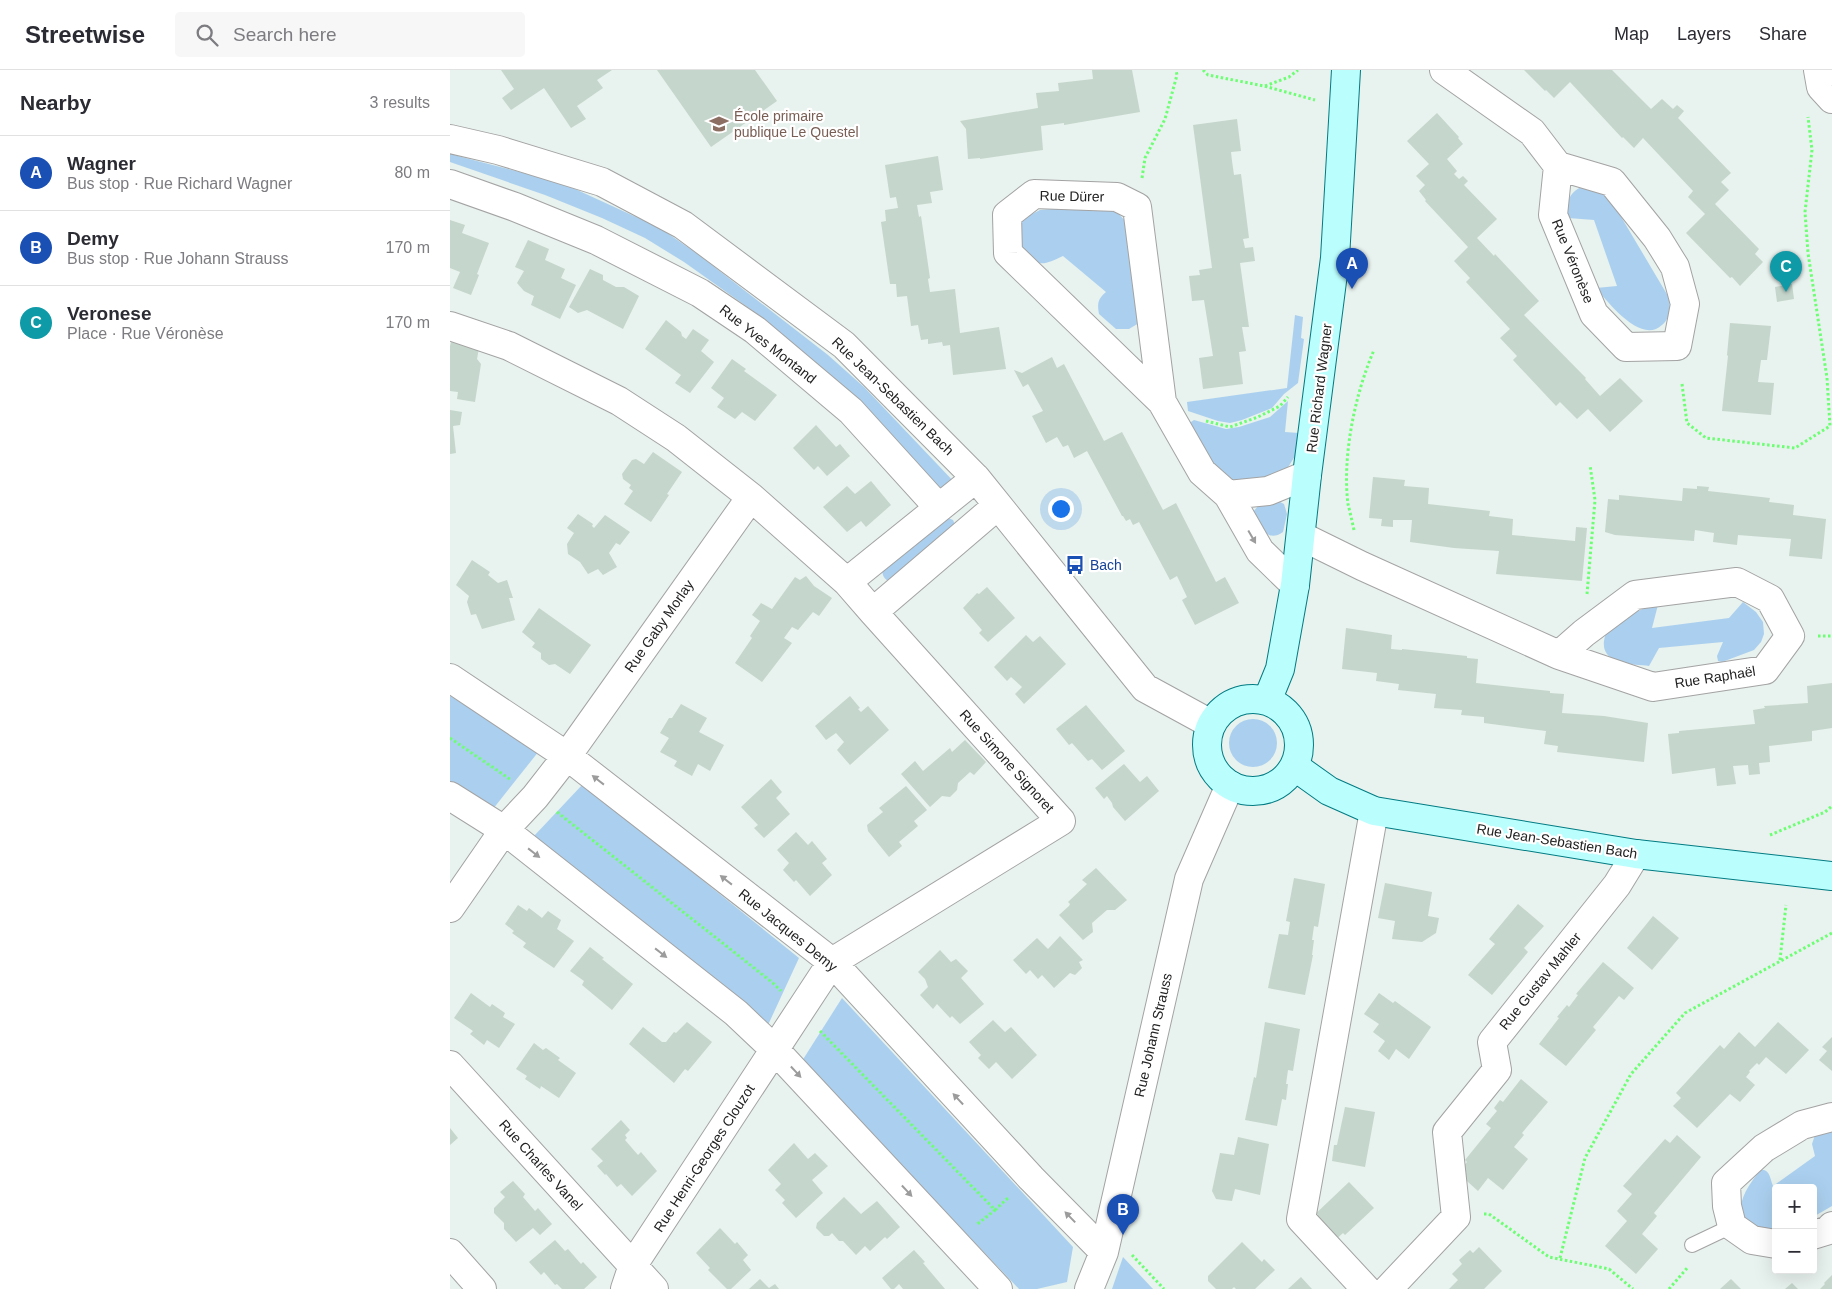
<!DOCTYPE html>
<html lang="en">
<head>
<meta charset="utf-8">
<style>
  body { margin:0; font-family:Arial,sans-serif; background:#f7f7f7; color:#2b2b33 }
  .controls { position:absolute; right:15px; bottom:15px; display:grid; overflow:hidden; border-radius:5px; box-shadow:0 5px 20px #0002 }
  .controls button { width:45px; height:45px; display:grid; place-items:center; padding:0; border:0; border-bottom:1px solid #e1e1e2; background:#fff; color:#2b2b33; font:25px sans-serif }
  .you { position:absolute; left:610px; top:438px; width:18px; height:18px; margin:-12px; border:4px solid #fff; border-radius:50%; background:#1a73e8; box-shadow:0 0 0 8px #1a73e833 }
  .badge { display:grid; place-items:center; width:32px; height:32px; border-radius:50%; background:#1d771c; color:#fff; font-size:16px; font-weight:700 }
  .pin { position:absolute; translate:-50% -41px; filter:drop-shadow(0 1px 2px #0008) }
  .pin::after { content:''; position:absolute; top:26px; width:18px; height:15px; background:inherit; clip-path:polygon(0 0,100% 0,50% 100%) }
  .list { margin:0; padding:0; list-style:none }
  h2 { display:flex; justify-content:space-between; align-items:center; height:65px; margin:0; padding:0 20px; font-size:21px }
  h2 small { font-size:16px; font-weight:400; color:#7c7c81 }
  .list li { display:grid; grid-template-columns:32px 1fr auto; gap:15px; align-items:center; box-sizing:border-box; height:75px; padding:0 20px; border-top:1px solid #e1e1e2 }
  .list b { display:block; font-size:19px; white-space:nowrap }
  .list p { margin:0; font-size:16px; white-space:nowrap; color:#7c7c81 }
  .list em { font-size:16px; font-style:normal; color:#7c7c81 }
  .icon { flex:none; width:28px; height:28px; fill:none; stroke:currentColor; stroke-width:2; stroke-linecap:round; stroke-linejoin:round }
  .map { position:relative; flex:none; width:1382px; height:1219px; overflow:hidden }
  header { display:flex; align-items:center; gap:30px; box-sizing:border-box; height:70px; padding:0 25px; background:#fff; border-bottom:1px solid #e1e1e2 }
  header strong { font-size:24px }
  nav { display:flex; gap:28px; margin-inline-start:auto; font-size:18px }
  .search { width:350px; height:45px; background:#f7f7f7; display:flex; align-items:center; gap:12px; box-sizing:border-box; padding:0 18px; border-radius:5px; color:#7c7c81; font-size:19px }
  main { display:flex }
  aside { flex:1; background:#fff }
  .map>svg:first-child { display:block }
  .grass { fill:#abd0ef }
  .building { fill:#c5d6cc }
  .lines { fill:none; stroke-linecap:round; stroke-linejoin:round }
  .lane-casing { stroke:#a3a3a3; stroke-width:16 }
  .street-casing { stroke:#a3a3a3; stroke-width:30 }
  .secondary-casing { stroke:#007b82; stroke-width:30 }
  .path { stroke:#6dff73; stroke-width:3; stroke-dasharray:2.5 2.5; stroke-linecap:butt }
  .lane { stroke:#fff; stroke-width:14 }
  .street { stroke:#fff; stroke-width:28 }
  .secondary { stroke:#bafefe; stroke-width:28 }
  .oneway { fill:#9c9c9c }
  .labels { text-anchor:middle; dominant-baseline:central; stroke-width:4.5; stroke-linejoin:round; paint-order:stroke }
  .education-label { font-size:14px; fill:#785e54; stroke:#fff; text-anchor:start }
  .street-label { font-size:14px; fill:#222; stroke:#fff }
  .transit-label { font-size:14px; fill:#164399; stroke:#fff; text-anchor:start }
</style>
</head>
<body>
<header>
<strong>Streetwise</strong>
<div class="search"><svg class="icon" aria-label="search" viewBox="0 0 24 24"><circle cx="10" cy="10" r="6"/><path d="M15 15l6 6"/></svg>Search here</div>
<nav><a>Map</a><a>Layers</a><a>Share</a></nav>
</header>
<main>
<aside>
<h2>Nearby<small>3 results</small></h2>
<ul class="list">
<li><span class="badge" style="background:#1a4fb4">A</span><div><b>Wagner</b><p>Bus stop · Rue Richard Wagner</p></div><em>80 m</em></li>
<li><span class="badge" style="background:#1a4fb4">B</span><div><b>Demy</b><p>Bus stop · Rue Johann Strauss</p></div><em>170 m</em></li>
<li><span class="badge" style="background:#0f9aa8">C</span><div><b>Veronese</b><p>Place · Rue Véronèse</p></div><em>170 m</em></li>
</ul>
</aside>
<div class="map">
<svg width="1382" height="1219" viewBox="0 0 1382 1219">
  <rect width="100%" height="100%" fill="#e8f2ee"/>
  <path class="grass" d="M0,84L112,113L210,158L249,185L378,285L414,317L506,414L492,423L317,251L234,192L195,168L152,148L95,125L0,92Z
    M1133,116L1154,118L1218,226C1221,237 1221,247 1212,255C1191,275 1158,232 1146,218L1167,216L1144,150L1118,148C1115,133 1119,122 1133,116Z
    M654,135L666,141L679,155L689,253L679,259H666L649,244C647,233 648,229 656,222L613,186C594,195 588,198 572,181L570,154L576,147L590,140Z
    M845,245L853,247L851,268L854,269L848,313L834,324L822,338L792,350L780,353L768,351L738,341L737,332L837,318Z
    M838,331L835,362L849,363L847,383L835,402C823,405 809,411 797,413C772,415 749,372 738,354L744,350L776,359L789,357L820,347Z
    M826,430L834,434L837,444L833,462C816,474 810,455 803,442L808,436Z
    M496,447L503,450L506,457L441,512C434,510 432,505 432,498Z
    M1209,531L1202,558L1279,548L1293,532L1306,542L1313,552L1314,564L1311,572L1304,580L1272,592L1268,591L1267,586L1273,572L1209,578L1199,596C1183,594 1151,595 1154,571C1155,564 1158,559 1164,555C1177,545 1194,539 1209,531Z
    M0,626L89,681L43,739L0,712Z
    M779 673a24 24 0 1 1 48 0a24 24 0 1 1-48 0Z
    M133,714L349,888L318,955L84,766Z
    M392,928L623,1177L617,1212L587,1219H569L352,991Z
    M1382,1058V1136L1363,1147V1118H1326V1160L1314,1161L1295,1153C1293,1148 1290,1142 1291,1137C1292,1123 1303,1110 1310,1100C1320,1098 1320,1109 1323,1116L1365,1086L1362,1074L1366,1062Z
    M673,1187L703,1219H662Z"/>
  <path class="building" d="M51,0H162L147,10L153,18L127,36L136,49L121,58L94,18L61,40L52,28L64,19Z
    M207,0H305L327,31L261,77Z
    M642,0H682L690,42L614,55V53L591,56L593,80L530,89V88L518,89L516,59L510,51L588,38L586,23L609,21L608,13L643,9Z
    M1074,0H1162L1201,39L1212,29L1223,39L1227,35L1234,41L1228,48L1281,103L1271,112L1279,120L1265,134L1309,179L1305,184L1313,192L1290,216L1282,207L1280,208L1236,163L1255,144L1238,127L1243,121L1193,68L1184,78L1173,67L1172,68L1120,12L1104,28L1096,20L1095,21Z
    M987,43L1009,67L1008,68L1013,74L997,89L1007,101L1004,104L1009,109L1013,106L1018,111L1014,115L1047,149L1027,168L1044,186L1045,184L1089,231L1074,245L1136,308L1135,309L1150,326L1170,308L1193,331L1160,362L1138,339L1127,349L1110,332L1106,336L1063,290L1067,286L1050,268L1060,259L1016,212L1020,208L1004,191L1018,177L975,131L976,130L969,121L975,115L966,106L979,94L957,71Z
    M787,49L791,81L781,82L782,91L784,105L791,104L799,168L793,169L795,178L803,177L805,191L790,193L799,257H792L796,281L789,282L793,314L753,319L749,288L763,286L754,230L742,231L739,206L750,205L749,200L762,198L743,55Z
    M488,86L493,120L480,122L482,133L467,135L469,147L471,146L480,208L478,209L480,222L505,219L510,263L549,257L556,299L503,305L500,275L493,276L492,272L478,274V269L471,270L468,255L461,256L457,226L447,227L446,214H440L431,152L436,151L435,140L448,138L446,127L440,128L435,95Z
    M0,150L15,155L12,163L39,173L27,204L29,205L21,225L3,218L10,202L0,198Z
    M78,170L99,179L95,190L115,199L111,208L126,215L110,249L81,235L84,226L74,221L67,213L74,201L65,197Z
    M140,199L153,205V210L166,217H174L189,226L173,259L137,240L128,243L119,237Z
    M1342,214L1344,229L1327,232L1325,217Z
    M216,250L231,262L232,266L236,269L243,259L259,270L251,281L264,292L240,323L225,313L231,305L195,279Z
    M1280,253L1321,256L1317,290H1311L1308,312L1324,313L1321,345L1272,341L1278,286L1277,285Z
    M2,268L29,278L27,289L31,294L25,332L7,329L8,322L0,321V276Z
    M602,287L607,298L614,294L654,371L672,362L713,440L726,433L766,512L775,507L789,533L745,555L732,530L737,527L727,506L720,510L689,452L683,455L680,449L676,451L673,446H672L637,381L624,388L618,375L613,377L607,367L596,373L582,346L593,341L578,314L573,317L564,300L572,303Z
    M282,289L296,299L294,301L327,325L305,351L292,342L285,349L267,337L274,328L261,318Z
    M0,340L12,342L10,355L3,356L6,383L0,384Z
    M366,355L386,377L390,374L400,386L377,406L368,396L364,400L343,378Z
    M203,382L232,402L217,424L219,425L201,452L174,434L183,421L179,418L181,415L173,409L172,404L182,390L186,389L194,394Z
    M923,407L955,410L954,416L979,418L978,434L1040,441L1039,446L1063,449L1062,465L1125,471L1126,457L1137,458L1132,511L1046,504L1049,481L1004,478L960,472L962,450H943V457L931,456L932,449L919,448Z
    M421,411L441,435L416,457L411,451L397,462L373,437L397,416L405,424Z
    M1247,416L1259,417L1258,421L1320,428L1319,432L1344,435L1343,445L1376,449L1372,489L1339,486L1341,469L1288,465L1287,475L1263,472L1264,463L1245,460L1244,471L1165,465L1155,462L1158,429L1169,430V425L1232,431L1233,418L1247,419Z
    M128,444L143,454L142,456L144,458L155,445L180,462L170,475L166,473L159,483L167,497L153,505L148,499L138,504L130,492L118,484L117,474L124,463L117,458Z
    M22,490L40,502L38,505L48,513L57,510L63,528H59L65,550L32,559L26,544L21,545L17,532L19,526L6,515Z
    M356,506L364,516L382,528L369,546L363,542L348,560L342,557L334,568L342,573L312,612L285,593L302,568L300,566L310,551L302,545L311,533L322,539L345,507L350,510Z
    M537,517L565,548L538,572L529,563L532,560L513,538L527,523L529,524Z
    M89,538L141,575L120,604L105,594L99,595L91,589V583L82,577L85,573L72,562Z
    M896,558L942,565L941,579L952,580V579L1017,586V588L1028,589L1026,613L1100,621V623L1114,624L1112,643L1154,646L1198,653L1194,692L1107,682L1108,676L1094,674L1096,661L1034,653V647L1011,645L1012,640L984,638L986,624L948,620L949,614L926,611L927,603L892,599Z
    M576,565L583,572L590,566L616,594L574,634L565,624L572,617L561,607L557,611L544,597Z
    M1382,613V658L1362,661V671L1319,676L1320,692L1309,693L1310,704L1299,705L1298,695L1283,696L1286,714L1267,716L1265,698L1222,704L1218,664L1229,663V661L1305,654L1303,640L1315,638L1314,636L1358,633L1357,616Z
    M400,626L410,638L408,639L411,642L418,636L439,660L400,695L387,680L394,672L386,663L376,670L365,656Z
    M231,634L257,648L249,662L274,675L260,701L248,694L242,706L224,696L227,691L210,682L219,668L210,663L219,648H222Z
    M636,635L675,681L652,700L642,689L638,691L622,673L619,675L606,659Z
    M515,670L536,692L524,705L520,702L508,713L507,720L500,727L492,726L480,737L451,704L465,691L473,701L500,678L502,682Z
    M674,694L690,712L697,706L709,721L675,751L663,737L662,733L657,726L654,729L645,718Z
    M321,709L332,722L326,728L340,744L314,768L304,758L308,755L291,737Z
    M456,716L477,740L464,751L468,756L449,772L452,776L439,787L418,761L417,755L433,742L429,738Z
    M346,762L358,775L362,771L377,789L372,793L382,805L360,826L346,810L344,812L333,800L339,793L327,780Z
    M646,798L677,830L665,840H657L642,853L643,862L633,870L609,845L619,836L620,834L618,832L637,814L632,810Z
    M844,808L875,814L868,857L864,856L862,870H864L862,885H863L855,925L818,918L829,864L838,865L840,852L836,851Z
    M935,813L982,822L978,846L989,848L986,863L972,872L942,869L945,851L928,848Z
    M1068,834L1094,856L1074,878L1078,882L1042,925L1018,905L1045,874L1039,869Z
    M68,835L77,841L79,838L92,848L98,841L111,850L107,859L124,871L104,898L73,877L76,873L62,863L64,861L55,854Z
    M1203,846L1229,868L1202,900L1177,878Z
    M610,866L633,890L629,892L632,898L625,905L620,903L604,918L592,905L588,909L580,900L576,904L563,890L587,868L598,879Z
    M140,877L154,888L152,889L183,914L162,940L132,915L134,911L120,901Z
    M490,880L501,892L506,889L518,901L511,908L534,934L510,954L502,946L500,948L487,934L483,939L470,925L478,917L475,909L468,902Z
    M1153,892L1184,918L1174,930L1169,926L1143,957L1146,960L1116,996L1089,974L1109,948L1107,947L1117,935L1119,937L1128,925L1126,924Z
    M21,923L40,937L42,934L55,943L53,947L65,954L49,978L37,970L34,975L20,964L23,961L4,948Z
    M929,923L943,933L945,931L981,957L959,989L946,979L939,990L928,981L935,971L923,962L929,954L914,944Z
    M543,950L555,962L561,957L587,985L562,1009L546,992L539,999L528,988L531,985L519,972Z
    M237,952L262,972L238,1001L235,999L224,1013L179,974L193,957L212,972H216L224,962L226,963Z
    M815,952L850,959L843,1001L838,1000L836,1014H838L836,1030L832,1029L827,1056L795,1050L804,1007L806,1008Z
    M1328,952L1359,980L1336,1004L1316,987L1309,995L1307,993L1299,1001L1300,1002L1296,1007L1305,1015L1290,1032L1280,1024L1247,1058L1223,1036L1231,1028L1226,1023L1270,975L1274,979L1289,962L1305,977Z
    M1382,967V1001L1369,990L1377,981L1372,977Z
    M84,973L93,980L96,978L110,988L108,990L126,1003L109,1028L91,1016L90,1019L75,1009L77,1006L66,999Z
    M1071,1009L1098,1032L1072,1063L1074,1065L1064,1077L1078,1089L1053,1120L1038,1108L1028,1121L1008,1103L1017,1092L1015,1090L1041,1058L1036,1054L1047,1041L1044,1038L1050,1030L1053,1032Z
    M895,1037L925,1042L915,1097L882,1091L884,1075H887Z
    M171,1050L180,1060L175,1065L177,1068L175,1070L188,1085L191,1082L207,1101L182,1126L171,1114L167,1117L156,1104L155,1105L147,1096L153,1091L141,1079Z
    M0,1058L8,1068L0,1075Z
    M1227,1065L1251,1087L1204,1143L1207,1146L1192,1164L1208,1179L1186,1204L1155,1176L1177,1151L1167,1141L1182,1124L1173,1116L1215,1069L1220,1073Z
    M788,1067L819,1074L810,1125L785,1119L782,1131L766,1129L762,1121L770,1083L784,1085Z
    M344,1073L358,1089L365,1083L378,1096L362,1110L373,1123L346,1148L332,1133L335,1130L325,1120L331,1114L318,1100Z
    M63,1111L75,1124L73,1127L85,1141L88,1138L102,1154L90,1165L83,1158L66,1172L54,1159V1153L44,1143V1138L55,1127L50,1122Z
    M899,1112L924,1138L895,1165L893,1163L881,1174L859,1150Z
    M394,1127L411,1144L427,1131L450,1157L437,1169L435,1167L420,1181L415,1176L406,1185L393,1171H389L382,1163L379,1166H374L366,1158L367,1153Z
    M270,1158L285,1174L287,1172L298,1185L293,1190L301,1200L281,1219H277L258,1200L260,1198L246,1183Z
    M105,1170L115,1181L118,1179L131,1194L133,1192L147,1207L134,1219H112L107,1214L105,1215L94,1202L91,1205L79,1192Z
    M792,1172L812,1192L814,1189L825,1200L805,1219H786L784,1217L782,1219H766L758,1211V1206Z
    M1029,1177L1052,1201L1034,1219H999L1008,1210L1002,1204L1012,1194L1009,1190L1020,1180L1023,1183Z
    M464,1180L475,1192L473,1193L495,1219H453L449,1214L444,1219H441L432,1208Z
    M1382,1205V1219H1370L1375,1214L1374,1213Z
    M851,1207L862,1219H838Z
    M310,1209L319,1218L325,1214L329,1219H299Z
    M1281,1209L1291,1219H1270Z
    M1342,1213L1348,1219H1335Z"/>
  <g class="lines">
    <g class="lane-casing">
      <path id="lane" d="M1242,1175L1282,1156"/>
    </g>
    <g class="street-casing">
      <path id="street" d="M994,0L1082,62L1108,96L1162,112L1207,168L1225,197L1235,234L1227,276L1176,277L1144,244L1103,145L1108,96
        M1368,0L1371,17L1382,29
        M0,69L48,80L152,112L233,155L394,275L526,408L695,618L761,654
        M0,114L65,137L146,170L250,223L305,260L401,341L489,438
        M0,256L59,276L169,331L226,368L301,427L397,512L526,408
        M712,332L558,183L557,145L584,124L667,127L687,137L712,332L752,402L778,425L810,481L845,515
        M778,425L818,421L857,405
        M851,466L912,496L1109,585L1203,617L1315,600L1340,566L1320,529L1287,512L1185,525L1134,563L1109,585
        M423,542L547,436
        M0,608L117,686L382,892L581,1108L654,1182
        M0,726L54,760L286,943L325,980L548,1219
        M0,838L54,760L85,727L117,686L301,427
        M0,995L204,1219
        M1363,1165L1379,1160L1382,1156
        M1326,1174L1302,1170L1282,1156L1277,1136L1276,1113L1314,1078L1352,1055L1382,1047
        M0,1183L32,1219
        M175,1219L183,1195L382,892L611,751L423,542L397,512
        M639,1219L654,1182L739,809L780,715
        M916,1219L851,1149L924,741
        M938,1219L1006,1147L997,1062L1047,1000L1042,972L1167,815L1186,784"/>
    </g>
    <g class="secondary-casing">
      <path id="secondary" d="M757 675a46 46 0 1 1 92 0a46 46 0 1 1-92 0Z
        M817,631L830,599L845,515L857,405L885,188L896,0
        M844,696L879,721L924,741L1186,784L1382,806"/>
    </g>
    <path class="path" d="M753,0L758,5L814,16L865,30
      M815,16L839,7L848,0
      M692,108L695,88L715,49L727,5L726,0
      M1232,314L1237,353L1256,368L1345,378L1380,356L1377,308L1358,183L1355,142L1362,80L1358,47
      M756,351L780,357L808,347L830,336L838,327
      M904,460C902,451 900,442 898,434C892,386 905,324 924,280
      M1137,524L1145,430L1140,395
      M1368,566H1382
      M0,668L61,710
      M107,742L323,913L331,921
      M1320,765L1375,742L1382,736
      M1330,890L1336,835
      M370,961L545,1140L526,1155
      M545,1140L559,1127
      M1034,1144H1039L1099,1187L1159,1199L1183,1219
      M682,1185L714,1219
      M1110,1188L1135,1088L1181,1004L1235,943L1382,863
      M1219,1219L1238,1197"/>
    <use href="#lane" class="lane"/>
    <use href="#street" class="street"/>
    <use href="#secondary" class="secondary"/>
  </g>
  <defs><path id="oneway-solid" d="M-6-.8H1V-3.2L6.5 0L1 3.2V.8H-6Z" transform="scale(1.25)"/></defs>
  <g class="oneway">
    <use href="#oneway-solid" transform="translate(802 467) rotate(60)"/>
    <use href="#oneway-solid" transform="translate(148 710) rotate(-142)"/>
    <use href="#oneway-solid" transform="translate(84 783) rotate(38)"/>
    <use href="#oneway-solid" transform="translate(276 810) rotate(-142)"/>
    <use href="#oneway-solid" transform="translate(211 883) rotate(38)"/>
    <use href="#oneway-solid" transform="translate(346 1002) rotate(47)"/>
    <use href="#oneway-solid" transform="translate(508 1029) rotate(-133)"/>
    <use href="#oneway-solid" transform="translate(457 1121) rotate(47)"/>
    <use href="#oneway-solid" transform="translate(620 1147) rotate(-134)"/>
  </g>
  <defs>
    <g id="school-bare" transform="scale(1.5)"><path d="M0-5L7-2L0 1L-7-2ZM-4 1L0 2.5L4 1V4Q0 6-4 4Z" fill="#8d6e63" stroke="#fff" stroke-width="2.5" paint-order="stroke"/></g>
    <g id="bus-bare" transform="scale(1.5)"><path d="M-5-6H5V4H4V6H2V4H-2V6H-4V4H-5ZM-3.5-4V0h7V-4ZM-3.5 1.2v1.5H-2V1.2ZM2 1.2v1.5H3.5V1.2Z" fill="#1a4fb4" stroke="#fff" stroke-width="2.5" paint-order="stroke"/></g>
  </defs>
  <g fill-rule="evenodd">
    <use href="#school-bare" x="269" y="54"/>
    <use href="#bus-bare" x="625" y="495"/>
  </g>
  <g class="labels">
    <g class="education-label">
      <text x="284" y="46">École primaire<tspan x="284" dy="16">publique Le Questel</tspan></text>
    </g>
    <g class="street-label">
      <text transform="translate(622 126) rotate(1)">Rue Dürer</text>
      <text transform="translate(1123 191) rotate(68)">Rue Véronèse</text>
      <text transform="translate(318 274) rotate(38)">Rue Yves Montand</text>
      <text transform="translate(869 318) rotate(-83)">Rue Richard Wagner</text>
      <text transform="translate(443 326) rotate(44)">Rue Jean-Sebastien Bach</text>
      <text transform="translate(209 556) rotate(-55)">Rue Gaby Morlay</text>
      <text transform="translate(1265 607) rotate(-9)">Rue Raphaël</text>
      <text transform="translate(557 691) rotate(48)">Rue Simone Signoret</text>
      <text transform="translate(1107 771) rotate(9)">Rue Jean-Sebastien Bach</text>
      <text transform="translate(338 860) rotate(39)">Rue Jacques Demy</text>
      <text transform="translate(1090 911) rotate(-51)">Rue Gustav Mahler</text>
      <text transform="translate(703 965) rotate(-77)">Rue Johann Strauss</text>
      <text transform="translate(254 1088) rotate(-57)">Rue Henri-Georges Clouzot</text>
      <text transform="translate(91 1095) rotate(48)">Rue Charles Vanel</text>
    </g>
    <g class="transit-label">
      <text x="640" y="495">Bach</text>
    </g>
  </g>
</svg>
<div class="controls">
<button>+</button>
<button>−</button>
</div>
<div class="you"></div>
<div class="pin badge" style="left:902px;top:219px;background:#1a4fb4">A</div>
<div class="pin badge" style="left:673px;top:1165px;background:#1a4fb4">B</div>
<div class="pin badge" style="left:1336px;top:222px;background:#0f9aa8">C</div>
</div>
</main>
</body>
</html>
